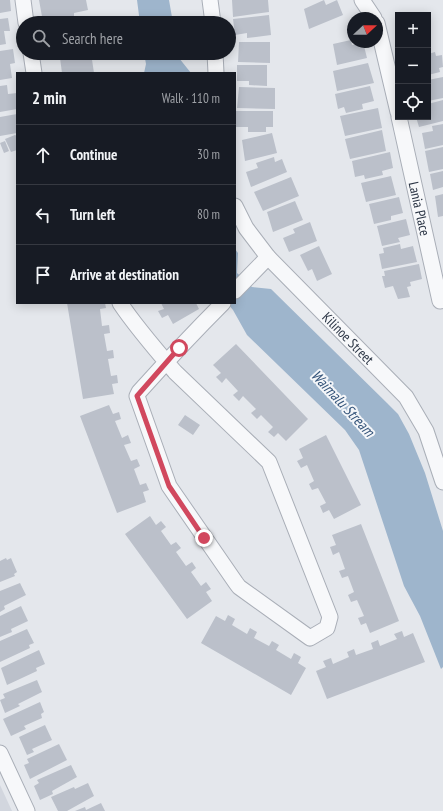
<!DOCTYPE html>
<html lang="en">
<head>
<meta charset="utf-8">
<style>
  body { margin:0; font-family:"PT Sans Narrow",sans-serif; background:#20242c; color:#f1f3f6 }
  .controls { position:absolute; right:12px; top:12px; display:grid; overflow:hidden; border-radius:0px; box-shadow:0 2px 10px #0003 }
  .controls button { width:36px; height:36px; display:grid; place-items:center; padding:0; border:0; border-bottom:1px solid #363941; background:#171b24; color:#f1f3f6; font:20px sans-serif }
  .compass { position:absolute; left:347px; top:12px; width:36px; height:36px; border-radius:50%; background:#171b24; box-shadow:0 2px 10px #0003; rotate:68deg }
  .stop { position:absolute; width:12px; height:12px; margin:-9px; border:3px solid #d1485e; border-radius:50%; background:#fff }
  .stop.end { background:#d1485e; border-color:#fff; box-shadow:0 1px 4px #0008 }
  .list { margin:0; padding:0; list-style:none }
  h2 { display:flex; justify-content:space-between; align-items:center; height:52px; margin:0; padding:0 16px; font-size:17px }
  h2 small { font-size:13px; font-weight:400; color:#9ea1a6 }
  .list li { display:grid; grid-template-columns:26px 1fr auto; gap:12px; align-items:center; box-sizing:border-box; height:60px; padding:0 16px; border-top:1px solid #363941 }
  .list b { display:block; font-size:15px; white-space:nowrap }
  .list em { font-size:13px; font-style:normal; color:#9ea1a6 }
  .icon { flex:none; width:22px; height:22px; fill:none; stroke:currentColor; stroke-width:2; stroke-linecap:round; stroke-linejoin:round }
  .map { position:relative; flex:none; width:443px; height:811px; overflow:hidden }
  .search { position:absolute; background:#171b24; box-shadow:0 2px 10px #0003; left:16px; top:16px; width:220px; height:44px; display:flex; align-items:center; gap:10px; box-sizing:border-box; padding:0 14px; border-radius:22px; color:#9ea1a6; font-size:15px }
  .panel { position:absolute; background:#171b24; box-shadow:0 2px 10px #0003; left:16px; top:72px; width:220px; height:232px; border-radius:0px }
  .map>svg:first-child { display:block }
  .built { fill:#d2d6de }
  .water { fill:#9eb5cc }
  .building { fill:#bbc0ca }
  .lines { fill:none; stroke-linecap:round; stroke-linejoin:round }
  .minor-casing { stroke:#a9aeb7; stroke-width:17 }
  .minor { stroke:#f7f8fa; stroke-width:15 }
  .route { stroke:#d1485e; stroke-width:5 }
  .labels { text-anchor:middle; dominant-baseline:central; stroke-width:4; stroke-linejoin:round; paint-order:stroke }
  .street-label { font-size:14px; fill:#2b3545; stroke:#f4f6f9 }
  .water-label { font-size:15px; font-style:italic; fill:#34547a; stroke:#f4f6f9 }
</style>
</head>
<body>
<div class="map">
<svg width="443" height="811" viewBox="0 0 443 811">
  <rect width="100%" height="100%" fill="#e4e7ec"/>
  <path class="built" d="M0,785L12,811H0Z"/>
  <path class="water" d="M137,0H169L173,23H140Z
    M144,53H178L179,58L191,73H144L146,64Z
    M235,249L238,253L237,273L252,287L271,289L387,403L398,414L409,434L425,473L443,531V667L441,669L420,616L404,586L359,450L345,430L247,335L233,310L227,303H235Z"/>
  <path class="building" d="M0,0H10L11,11L0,13Z
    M39,0H86L88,10L74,13V17L43,22Z
    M232,0H268L269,12L233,17Z
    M324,0L326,5L337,0L343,15L309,29L304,9Z
    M269,15L271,35L247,38V33L235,35L233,19Z
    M8,18L10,31H4L6,44L0,45V19Z
    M351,40L352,45L363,42L367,58L337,65L333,44Z
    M239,42H270V63L238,62Z
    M13,49L15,63L10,64L12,78L0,80V51Z
    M435,52L436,56L442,55L443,67L439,68L440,72L428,75V54Z
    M91,53L94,73H62L60,58Z
    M368,63L374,83L337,91L333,71Z
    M237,65H267V86L249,85V81H237Z
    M443,77V98L428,101V80Z
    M7,85L8,94L17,93V109L0,112V86Z
    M370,86L374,101L362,104L363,109L346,113L344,107L338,109L335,94Z
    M239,87L275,88V109L237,108Z
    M443,100V121L419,127L416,117H428V104Z
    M378,108L382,128L345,136L340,116Z
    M236,111H273V127H266V132H248V127H236Z
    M17,114V133L0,136V117Z
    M443,124V145L425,149L422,133L433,131L432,126Z
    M382,130L386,151L350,159L345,139Z
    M272,133L277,153L245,161L242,140Z
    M15,135L17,136V150L11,152L5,139Z
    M5,141L9,151L4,153L0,143Z
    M443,147V169L429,172L425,151Z
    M390,152L393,168L382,171L383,175L365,179L364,175L355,177L352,161Z
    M274,157L275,162L282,159L287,172L251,187L246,172L258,168L256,163Z
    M443,171V187L433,190L430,174Z
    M391,176L396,195L366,202L361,183Z
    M291,177L299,196L263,211L254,192Z
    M443,194V216L438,217L435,196Z
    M399,197L403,213L391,216V220L374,224L369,204Z
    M295,201L303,220L273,232L267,212Z
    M406,219L410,235L398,238L400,242L382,246L377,226Z
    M310,222L317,241L289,252L283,238L295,233L293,229Z
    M400,244L401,249L413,246L417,262L382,269L379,254L384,253L383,248Z
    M319,246L332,274L317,281L312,269L308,271L300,255Z
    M419,264L422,279L410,282L411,286L407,287L410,297L398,299L393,286L385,288L382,276H385L384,271Z
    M67,303H105L106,308L100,309L102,326L109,325L110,333L104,334L107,351L113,350L114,358L108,359L111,376L117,375L118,383L112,384L114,394L83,399Z
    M161,303H196L199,309L173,324L168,315L162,318L158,311L164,309Z
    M236,344L308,419L286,441L278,433L274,437L268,432L273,427L261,415L257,419L251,413L256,409L243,396L239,401L233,395L238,391L226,378L222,383L216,377L221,373L213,365Z
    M109,405L113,414L119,412L121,419L115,421L122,438L128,435L131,443L124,445L131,461L137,459L140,466L134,469L140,485L146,483L149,490L143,492L146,502L117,513L80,416Z
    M185,415L200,425L193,435L178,425Z
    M326,435L361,505L334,519L329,510L323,513L320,506L326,503L318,488L312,490L309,484L314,481L307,465L301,468L297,461L303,458L299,449Z
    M150,516L156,525L161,521L166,527L161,531L171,545L176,542L181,548L176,552L186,566L192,562L196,568L191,572L201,586L206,582L211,589L206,592L212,601L187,619L125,534Z
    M361,524L399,621L370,633L366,623L361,625L358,618L364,616L357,600L351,602L348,595L354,592L348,576L342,578L339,571L345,569L339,552L333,555L330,547L336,545L332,535Z
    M6,558L7,560L11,558L17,572L14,574L15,576L0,582V561Z
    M20,583L26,595L4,606L5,609L0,612V591Z
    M21,606L28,621L11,629L12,632L0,637V616Z
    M228,615L235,619L232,625L247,634L250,628L257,632L254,638L269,646L272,641L279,645L276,650L291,659L294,653L301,657L298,663L306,668L291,695L201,643L216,616L225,621Z
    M27,629L34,643L29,645L30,648L0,662V641Z
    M402,631L404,637L413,633L425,662L327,699L316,671L326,667L323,661L331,658L333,664L349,657L347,652L354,649L356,655L373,649L371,643L378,640L380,646L397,639L394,634Z
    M39,650L45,664L36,668L37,671L7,685L1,668Z
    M37,680L42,692L18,704L20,706L5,713L0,700L5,698L3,694Z
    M40,702L44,712L41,714L42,718L24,726L26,729L11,736L3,719Z
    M45,725L52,740L32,749L34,752L27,755L19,737Z
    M59,744L67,760L30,779L24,765L29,763L27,759Z
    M71,765L77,777L52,791L53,794L40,800L34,786L39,783L37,780Z
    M88,783L94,796L67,811H58L51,797L74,787L75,789Z
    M101,803L105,811H75L85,807L86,810Z"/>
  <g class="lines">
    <g class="minor-casing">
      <g id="minor">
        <path d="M23,0L26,23"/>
        <path d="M210,0L213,23"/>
        <path d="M362,0L374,18"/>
        <path d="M377,23L398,112"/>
        <path d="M31,53L34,73"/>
        <path d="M215,53L216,73"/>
        <path id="s1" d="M399,117L440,301"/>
        <path id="s2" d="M235,206L246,228L268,257L406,397L426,431L443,482"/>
        <path d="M235,291L268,257"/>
        <path d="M120,303C136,327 156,350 175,372L269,462L330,617L327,628L310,638L239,587L236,583L169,486L137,396L139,392C166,362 194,332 223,303"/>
        <path d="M0,753L27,811"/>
      </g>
    </g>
    <use href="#minor" class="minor"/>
  </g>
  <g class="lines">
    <path class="route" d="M179,348L137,396L169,486L204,538"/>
  </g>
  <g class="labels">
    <g class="street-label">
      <text stroke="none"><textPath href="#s1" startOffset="94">Lania Place</textPath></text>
      <text stroke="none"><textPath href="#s2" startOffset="175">Kilinoe Street</textPath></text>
    </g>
    <g class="water-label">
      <text transform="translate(343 403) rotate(47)">Waimalu Stream</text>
    </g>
  </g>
</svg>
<div class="controls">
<button>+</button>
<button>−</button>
<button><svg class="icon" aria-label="locate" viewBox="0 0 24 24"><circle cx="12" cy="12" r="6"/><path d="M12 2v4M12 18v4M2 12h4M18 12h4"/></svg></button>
</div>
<svg class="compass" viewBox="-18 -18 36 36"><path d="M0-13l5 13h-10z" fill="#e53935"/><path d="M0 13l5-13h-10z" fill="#9ea1a6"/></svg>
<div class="stop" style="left:179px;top:348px"></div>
<div class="stop end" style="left:204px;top:538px"></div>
<div class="search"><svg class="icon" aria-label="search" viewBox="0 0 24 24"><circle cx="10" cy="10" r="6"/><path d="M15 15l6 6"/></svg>Search here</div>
<section class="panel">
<h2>2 min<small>Walk · 110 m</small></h2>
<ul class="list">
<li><svg class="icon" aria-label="ahead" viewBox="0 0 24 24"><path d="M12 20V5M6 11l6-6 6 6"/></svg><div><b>Continue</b></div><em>30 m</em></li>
<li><svg class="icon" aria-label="left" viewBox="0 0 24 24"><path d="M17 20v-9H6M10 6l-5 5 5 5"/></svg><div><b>Turn left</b></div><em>80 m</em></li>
<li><svg class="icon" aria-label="arrive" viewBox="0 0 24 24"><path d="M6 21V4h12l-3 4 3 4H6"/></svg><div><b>Arrive at destination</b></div></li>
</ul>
</section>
</div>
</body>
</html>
